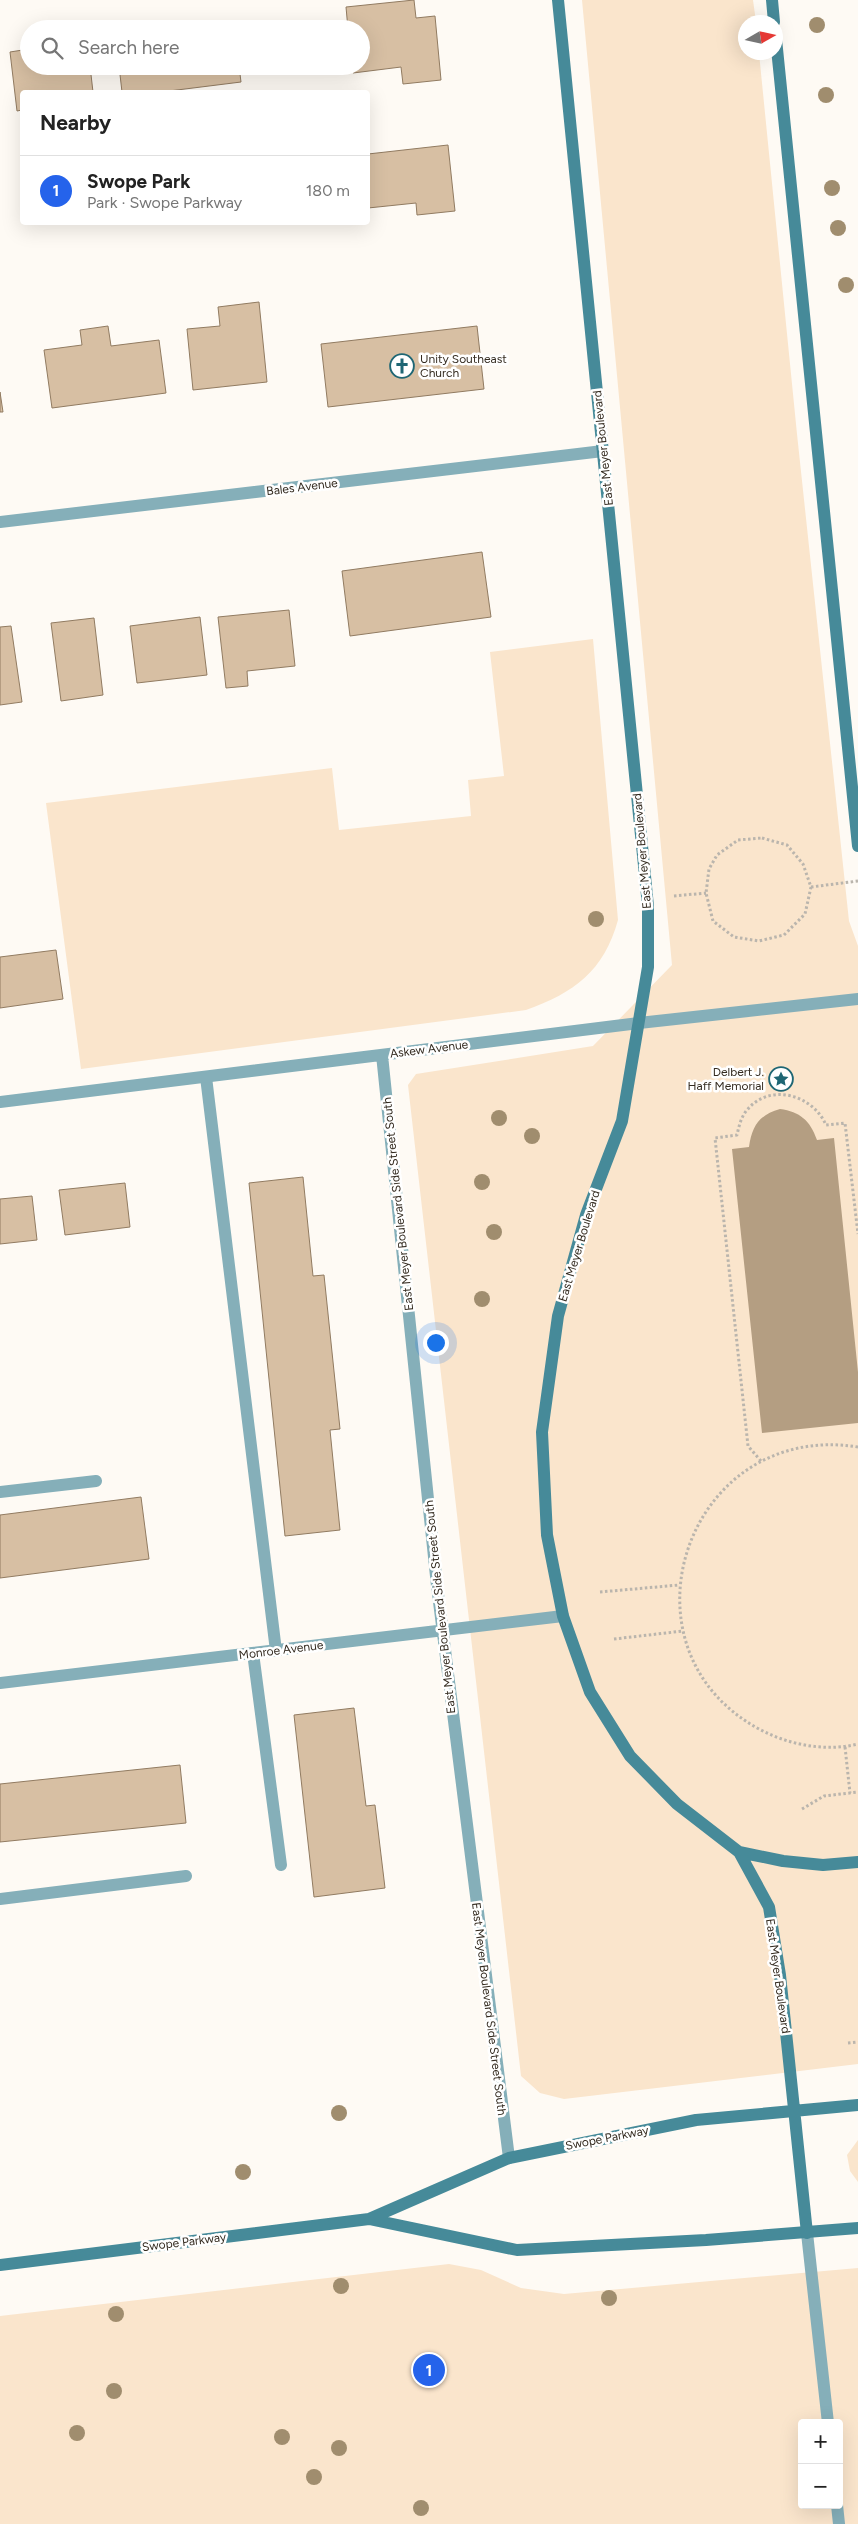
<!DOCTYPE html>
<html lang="en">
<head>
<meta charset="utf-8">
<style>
  body { margin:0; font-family:Figtree,sans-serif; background:#f6f6f6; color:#222 }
  .controls { position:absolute; right:15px; bottom:15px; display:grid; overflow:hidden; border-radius:5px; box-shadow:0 5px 20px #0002 }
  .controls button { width:45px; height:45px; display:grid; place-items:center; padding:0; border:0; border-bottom:1px solid #e0e0e0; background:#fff; color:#222; font:25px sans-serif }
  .compass { position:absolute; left:738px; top:15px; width:45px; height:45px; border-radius:50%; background:#fff; box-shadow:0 5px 20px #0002; rotate:81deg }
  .you { position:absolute; left:435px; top:1342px; width:18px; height:18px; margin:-12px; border:4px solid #fff; border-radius:50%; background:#1a73e8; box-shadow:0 0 0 8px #1a73e833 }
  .badge { display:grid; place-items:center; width:32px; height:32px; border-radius:50%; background:#2563eb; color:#fff; font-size:16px; font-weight:700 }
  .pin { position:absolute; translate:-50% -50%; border:2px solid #fff; box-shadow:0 1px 5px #0006 }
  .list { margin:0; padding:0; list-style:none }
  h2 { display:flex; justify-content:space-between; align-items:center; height:65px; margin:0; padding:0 20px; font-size:21px }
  h2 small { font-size:16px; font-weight:400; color:#767676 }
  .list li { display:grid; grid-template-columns:32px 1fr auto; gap:15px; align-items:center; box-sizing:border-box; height:70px; padding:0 20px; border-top:1px solid #e0e0e0 }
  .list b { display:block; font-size:19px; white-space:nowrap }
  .list p { margin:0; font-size:16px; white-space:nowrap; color:#767676 }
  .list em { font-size:16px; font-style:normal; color:#767676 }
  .icon { flex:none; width:28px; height:28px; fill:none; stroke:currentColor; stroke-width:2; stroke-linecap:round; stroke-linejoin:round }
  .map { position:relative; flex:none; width:858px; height:2524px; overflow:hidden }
  .search { position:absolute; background:#fff; box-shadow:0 5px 20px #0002; left:20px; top:20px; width:350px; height:55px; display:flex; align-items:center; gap:12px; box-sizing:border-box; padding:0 18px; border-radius:28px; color:#767676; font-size:19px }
  .panel { position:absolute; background:#fff; box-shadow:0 5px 20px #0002; left:20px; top:90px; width:350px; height:135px; border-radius:5px }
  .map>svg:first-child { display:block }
  .green { fill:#fae5cc; fill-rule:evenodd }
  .water { fill:#b49e82 }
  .building { fill:#d7bfa3; stroke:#917b61 }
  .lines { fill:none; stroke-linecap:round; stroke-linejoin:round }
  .path { stroke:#bab5ad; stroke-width:3; stroke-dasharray:2.5 2.5; stroke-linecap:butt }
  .service { stroke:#85afb9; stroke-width:12 }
  .minor { stroke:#85afb9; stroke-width:12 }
  .secondary { stroke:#468a99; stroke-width:12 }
  .tree { fill:#a08d6e }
  .labels { text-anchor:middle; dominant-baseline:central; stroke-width:5; stroke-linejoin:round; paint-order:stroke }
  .poi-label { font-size:12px; fill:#342b20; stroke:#fff; text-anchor:start }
  .street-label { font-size:12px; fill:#342b20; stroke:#fff }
</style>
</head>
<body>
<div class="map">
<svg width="858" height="2524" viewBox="0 0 858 2524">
  <rect width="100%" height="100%" fill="#fefaf4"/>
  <path class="green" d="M582,0H753L756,22H746V52L759,53L797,434L849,921L858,946V2064L564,2099L540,2093L521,2076L408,1085L416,1074L593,1046L672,965Z
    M593,639L618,920C604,971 574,993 526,1010L81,1069L46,803L332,768L339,830L471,816L468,780L504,776L490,652Z
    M858,2140V2182L850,2171L847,2155Z
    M449,2264L481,2270L521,2288L564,2294L858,2268V2524H0V2316ZM802,2423H839V2505H802Z"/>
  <path class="water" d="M780,1109C800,1112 810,1120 817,1140L834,1138L858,1372V1423L762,1433L732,1149L749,1147C752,1126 759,1115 780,1109Z"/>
  <path class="building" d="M414,0L416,18L435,16L441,80L403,84L401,67L353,73L352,66H361V29H348L346,7Z
    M233,23L234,29H190Z
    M29,49V66H90L93,92H22V110L17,111L10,52Z
    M119,66H239L241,82L161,92H122Z
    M448,145L455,211L417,215L416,203L368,208V154Z
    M259,302L267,382L193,390L187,329L220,326L218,307Z
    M108,326L111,346L159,340L166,393L52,408L44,350L82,345L80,330Z
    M477,326L484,389L328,407L321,344Z
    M0,392L3,412H0Z
    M482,552L491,617L350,636L342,571Z
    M289,610L295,666L247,671L248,686L226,688L218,617Z
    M200,617L207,675L137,683L130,626Z
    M94,618L103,695L61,701L51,623Z
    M11,626L22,702L0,705V627Z
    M56,950L63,999L0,1008V957Z
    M303,1177L313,1276L324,1275L340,1429L330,1430L340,1530L285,1536L249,1183Z
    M125,1183L130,1227L65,1235L59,1190Z
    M32,1196L37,1240L0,1244V1199Z
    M141,1497L149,1559L0,1578V1515Z
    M354,1708L366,1806L375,1805L385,1888L314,1897L294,1715Z
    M180,1765L186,1823L0,1842V1784Z"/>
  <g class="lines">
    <path class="path" d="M762,838L787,845L803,864L811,887L805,914L784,935L759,941L734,937L713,921L706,893L709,869L717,855L738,840Z
      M811,887L858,881
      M674,896L706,893
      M858,1447C687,1420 610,1648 759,1729C789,1745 825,1752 858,1744
      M761,1461L748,1446L715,1138L737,1135C739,1126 741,1117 747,1110C770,1082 813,1095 826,1125L845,1123L858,1234
      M600,1592L679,1585
      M614,1639L683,1631
      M845,1747L850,1793
      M802,1809L824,1796L858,1792
      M848,2043L858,2042"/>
    <path class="service" d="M206,1077L276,1651
      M0,1492L96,1481
      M253,1653L281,1865
      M0,1899L186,1876"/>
    <path class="minor" d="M0,522L603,451
      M382,1055L437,1586L509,2158
      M0,1102L639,1023L858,999
      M0,1683L563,1616
      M807,2233L828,2423
      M837,2505L839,2524"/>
    <path class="secondary" d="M558,0L648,906V967L622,1121L586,1215L558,1316L542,1432L547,1535L563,1616L590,1692L630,1756L677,1804L739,1852L769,1907L780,1975L807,2233
      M772,0L774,22
      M776,39L858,846
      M739,1852L783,1861L823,1865L858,1862
      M369,2219L517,2250L706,2240L858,2228
      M0,2265L369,2219L509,2158L696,2120L858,2105"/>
  </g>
  <g class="tree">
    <circle cx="817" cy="25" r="8"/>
    <circle cx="826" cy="95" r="8"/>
    <circle cx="832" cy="188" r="8"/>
    <circle cx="838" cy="228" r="8"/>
    <circle cx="846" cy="285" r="8"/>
    <circle cx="596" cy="919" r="8"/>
    <circle cx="499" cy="1118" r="8"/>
    <circle cx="532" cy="1136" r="8"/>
    <circle cx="482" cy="1182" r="8"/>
    <circle cx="494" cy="1232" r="8"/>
    <circle cx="482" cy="1299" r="8"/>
    <circle cx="339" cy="2113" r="8"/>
    <circle cx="243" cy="2172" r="8"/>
    <circle cx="341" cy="2286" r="8"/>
    <circle cx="609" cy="2298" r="8"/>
    <circle cx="116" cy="2314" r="8"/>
    <circle cx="114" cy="2391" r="8"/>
    <circle cx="77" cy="2433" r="8"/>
    <circle cx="282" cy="2437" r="8"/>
    <circle cx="339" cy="2448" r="8"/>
    <circle cx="314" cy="2477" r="8"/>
    <circle cx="421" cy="2508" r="8"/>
  </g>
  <defs>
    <g id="church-ring" transform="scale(1.25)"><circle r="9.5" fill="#fff" stroke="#1e6674" stroke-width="1.5"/><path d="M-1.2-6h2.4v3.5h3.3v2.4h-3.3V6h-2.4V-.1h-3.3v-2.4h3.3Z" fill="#1e6674"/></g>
    <g id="sight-ring" transform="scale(1.25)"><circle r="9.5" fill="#fff" stroke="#1e6674" stroke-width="1.5"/><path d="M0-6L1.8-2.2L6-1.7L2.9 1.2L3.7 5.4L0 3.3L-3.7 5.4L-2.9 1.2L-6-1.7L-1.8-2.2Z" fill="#1e6674"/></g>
  </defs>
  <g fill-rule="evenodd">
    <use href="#church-ring" x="402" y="366"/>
    <use href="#sight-ring" x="781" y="1079"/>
  </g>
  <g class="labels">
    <g class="poi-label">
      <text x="420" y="359">Unity Southeast<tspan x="420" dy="14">Church</tspan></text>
      <text x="764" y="1072" text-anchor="end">Delbert J.<tspan x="764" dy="14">Haff Memorial</tspan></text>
    </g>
    <g class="street-label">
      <text transform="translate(603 448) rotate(-96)">East Meyer Boulevard</text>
      <text transform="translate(302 487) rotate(-7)">Bales Avenue</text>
      <text transform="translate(642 851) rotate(-95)">East Meyer Boulevard</text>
      <text transform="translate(429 1049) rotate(-7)">Askew Avenue</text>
      <text transform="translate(398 1204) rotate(-96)">East Meyer Boulevard Side Street South</text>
      <text transform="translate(579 1246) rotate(-73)">East Meyer Boulevard</text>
      <text transform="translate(440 1607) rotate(-96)">East Meyer Boulevard Side Street South</text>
      <text transform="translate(281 1650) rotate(-7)">Monroe Avenue</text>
      <text transform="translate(778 1976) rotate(82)">East Meyer Boulevard</text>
      <text transform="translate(489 2009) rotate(83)">East Meyer Boulevard Side Street South</text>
      <text transform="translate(607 2138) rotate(-11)">Swope Parkway</text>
      <text transform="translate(184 2242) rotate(-7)">Swope Parkway</text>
    </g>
  </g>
</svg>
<div class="controls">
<button>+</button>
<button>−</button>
</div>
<svg class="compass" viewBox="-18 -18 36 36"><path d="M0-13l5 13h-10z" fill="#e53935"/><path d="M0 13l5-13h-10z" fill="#767676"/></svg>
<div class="you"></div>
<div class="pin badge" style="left:429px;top:2370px">1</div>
<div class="search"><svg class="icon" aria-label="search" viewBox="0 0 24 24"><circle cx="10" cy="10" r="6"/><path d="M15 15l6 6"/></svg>Search here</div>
<section class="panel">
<h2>Nearby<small></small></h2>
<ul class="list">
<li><span class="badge">1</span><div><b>Swope Park</b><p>Park · Swope Parkway</p></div><em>180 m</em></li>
</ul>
</section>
</div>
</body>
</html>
